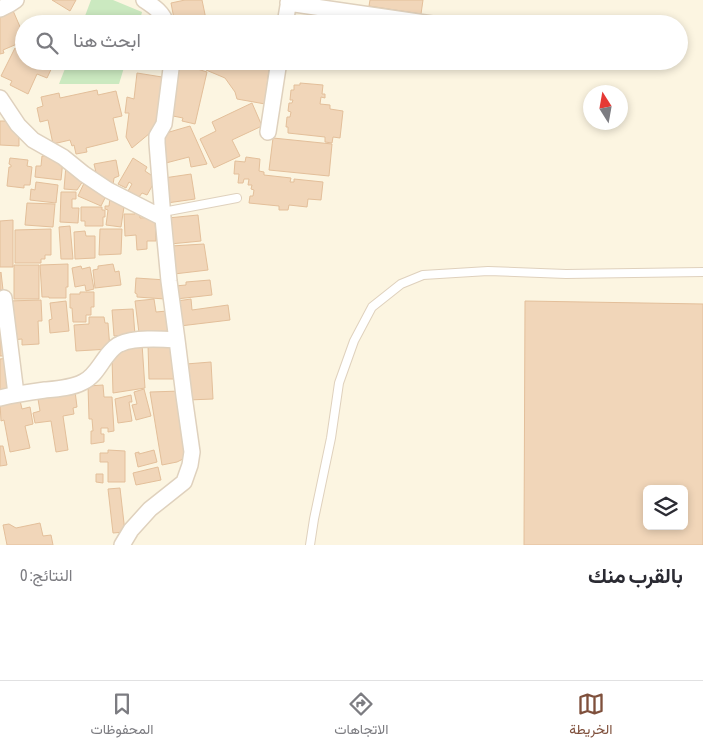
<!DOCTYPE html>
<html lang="ar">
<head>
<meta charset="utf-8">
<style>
  body { margin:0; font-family:"Asap Condensed",Vazirmatn,sans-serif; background:#f7f7f7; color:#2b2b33; direction:rtl }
  .controls { position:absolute; right:15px; bottom:15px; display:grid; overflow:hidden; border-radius:8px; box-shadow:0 2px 8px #0003 }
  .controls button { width:45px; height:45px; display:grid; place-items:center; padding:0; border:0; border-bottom:1px solid #e1e1e2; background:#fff; color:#2b2b33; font:25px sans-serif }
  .compass { position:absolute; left:583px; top:85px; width:45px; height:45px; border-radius:50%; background:#fff; box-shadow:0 2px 8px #0003; rotate:349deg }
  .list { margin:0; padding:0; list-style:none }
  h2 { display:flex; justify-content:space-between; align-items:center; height:65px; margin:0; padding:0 20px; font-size:21px }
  h2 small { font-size:16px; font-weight:400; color:#7c7c81 }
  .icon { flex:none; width:28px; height:28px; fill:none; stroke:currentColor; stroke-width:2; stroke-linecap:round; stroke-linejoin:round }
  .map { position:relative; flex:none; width:703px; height:545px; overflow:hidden; direction:ltr }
  .search { position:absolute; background:#fff; box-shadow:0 2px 8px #0003; left:15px; right:15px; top:15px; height:55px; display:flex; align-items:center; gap:12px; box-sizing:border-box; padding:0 18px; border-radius:28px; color:#7c7c81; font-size:19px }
  .sheet { height:135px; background:#fff }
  nav { display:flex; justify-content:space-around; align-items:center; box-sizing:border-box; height:70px; border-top:1px solid #e1e1e2; background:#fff; font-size:14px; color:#7c7c81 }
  nav a { display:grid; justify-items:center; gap:2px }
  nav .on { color:#7f503c }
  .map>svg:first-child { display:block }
  .green { fill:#cbe9c0 }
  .building { fill:#f1d6b9; stroke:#e3bf9a; fill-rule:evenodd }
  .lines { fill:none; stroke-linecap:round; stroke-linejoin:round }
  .service-casing { stroke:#dfd1bd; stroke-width:10 }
  .minor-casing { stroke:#dfd1bd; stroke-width:18 }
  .service { stroke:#fff; stroke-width:8 }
  .minor { stroke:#fff; stroke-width:15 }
</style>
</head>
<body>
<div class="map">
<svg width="703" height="545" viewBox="0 0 703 545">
  <rect width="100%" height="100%" fill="#fcf5e1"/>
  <path class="green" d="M91,0H113L142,12L139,24H82Z
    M68,61H126L119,84H59Z"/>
  <path class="building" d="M52,0H76L70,11Z
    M185,0H202L207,24H183V22L175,24L171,3Z
    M370,0H423L421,14L369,6Z
    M11,6L24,36V41L3,50L4,53L0,54V11Z
    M551,19L558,21V24H550Z
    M20,45L24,46V61H55L47,78L37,74L28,94L10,85L12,81L1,76L15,48L17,49Z
    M181,61L195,64L194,68L207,72L195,124L182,121L183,118L168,115Z
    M208,61H270L265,104L237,99L235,92L225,78L206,70Z
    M137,73L162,77L156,128L132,148L126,137L129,113H125L127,97L134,99Z
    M300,83L323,85L322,94H325V98L321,97L320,104L330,105V109L343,111L340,138L333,137L332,143L325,142V137L288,133V127H286L287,117H290L291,112L288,111L289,103H292L293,100H290L291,90H294V85H300Z
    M97,90L98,95L116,91L122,116L113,118L118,140L86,148L87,152L76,154L74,145L72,146L70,140L53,144L48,120L40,122L37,108L43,106L41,97L59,93L60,98Z
    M252,103L262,126L232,140L240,156L214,168L200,139L216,131L212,122Z
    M0,121H13L12,131L19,132V146L0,145Z
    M190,126L207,164L191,167L189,157L162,164L159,135Z
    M273,138L332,144L329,176L269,170Z
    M46,154L63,160L61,180L35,177L36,166H41L42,156H46Z
    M246,157L260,159L259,171L264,172V175L291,178L290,182H294V179L323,182L321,200L308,199L307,207L289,205L288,210H279V206L249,203L250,196H253L254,190L251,189L252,185H248L249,179H244L243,183H238L239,174H234L235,161L245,162Z
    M10,158L28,160L27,166L32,167L30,185H24V188L7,186L9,167H11V165L9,164Z
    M133,158L147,167L145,171L154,177L155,181L147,195L142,193L139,197L128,191L132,184L129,182L126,188L118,184Z
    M116,160L119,176L114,178L113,185L98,181L94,164Z
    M66,165L85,178L77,190L64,189Z
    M191,174L195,199L167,203L164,178Z
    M85,181L108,192L101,206L78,196Z
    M36,182L58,185L56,203L30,200L31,189L35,190Z
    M61,192H76V199H72V208H79L78,223L60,222Z
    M110,198L125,200L121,227L106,225L108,210L105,209V206H109Z
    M27,203L55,204L53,227L25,225Z
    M81,207H102V210H105V217H103V226H85V221H81Z
    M140,211V218L155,217L156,241H147V249L137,250L136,235L125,236L124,214H135V212Z
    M198,215L201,241L170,244L168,218Z
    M13,220V267H0V221Z
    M70,226L73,259H61L59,227Z
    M51,229V255H45V259H41V263H15V230Z
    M100,229H122L121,254L99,255Z
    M85,231L86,236H95V258L75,259L74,232Z
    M204,244L208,270L174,274L171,246Z
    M68,264V287H66V298H49V297H42L40,265Z
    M113,264L115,272L119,271L121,285L95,288L93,270L98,269V266Z
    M14,265H39V299H14Z
    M81,266L82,269L90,267L94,289L86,291L85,285L75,287L72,268Z
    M1,272L3,290H0V273Z
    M136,278L166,280L165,299L137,297V294L135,293Z
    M210,280L212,295L176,299L175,286L186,285V282Z
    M80,292H94V307H91V315H86V322H73L72,308H70V294H80Z
    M154,299L156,312L167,311L169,331L145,334L139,333L135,301Z
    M191,299L192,310L228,305L230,320L180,326L177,301Z
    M41,300L42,321H38L39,344L22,345V339L11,340L8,301Z
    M66,301L69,331L50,333L49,320L52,319L50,303Z
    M525,301L703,304V545H524ZM647,489H684V526H647Z
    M133,309L135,335L114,336L112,310Z
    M89,317H104L105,323H108L110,349L76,351L74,325L89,324Z
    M0,319L7,344L2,345L4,356H0Z
    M142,344L145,388L113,393L112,358L123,347Z
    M148,345H174V379H149Z
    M8,358L12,393L0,394V359Z
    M211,362L213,399L188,400L186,364Z
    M103,385L104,397H112L114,431L108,432V428H101V434H104V442L91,444V431H93L92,419H89L88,386Z
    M144,389L151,416L136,420L132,405L137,404L134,392Z
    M75,391L77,407L73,408L74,414L63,416L68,450L56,452L51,421L35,423L33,413L40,411L38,399H40V396Z
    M181,391L188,448L185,458L177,462L162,465L150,392Z
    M131,395L132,402H129L132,421L118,423L115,399Z
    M19,396L22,409L30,407L33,424L25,426L30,448L10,452L4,420L1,421L0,403Z
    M0,446H3L7,465L0,466Z
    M108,450L125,451V482H108V462H100V453H108Z
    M154,450L157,462L138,467L135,453L139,452V454Z
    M158,467L161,480L136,485L133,473Z
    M96,474H103V483L96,482Z
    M120,488L125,532L113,533L108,489Z
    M40,523L43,536L51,535L53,545H7L3,525L9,524L16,528Z"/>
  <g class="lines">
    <g class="service-casing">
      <path id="service" d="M163,212L237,198
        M310,545L314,519L331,438L339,383L354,341L372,307L401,284L423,275L488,271L566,274L703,272"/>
    </g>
    <g class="minor-casing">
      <path id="minor" d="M144,0C153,6 164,13 166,24
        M288,3L432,24
        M0,9L10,4L16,0
        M285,24L289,0
        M0,98L18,125L33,140L63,157L84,174L108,190L163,218L169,281L177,340
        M268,132L279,61
        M163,218L157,143V136L164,124L172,61
        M4,298L16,394
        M0,398C15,394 30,392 45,390C57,389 72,388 83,382C94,377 99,366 106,357C110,352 114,346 120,344C134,337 162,339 177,340L184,396L192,452L190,465L184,482L150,509L131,530L122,545"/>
    </g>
    <use href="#service" class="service"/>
    <use href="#minor" class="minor"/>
  </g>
</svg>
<div class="controls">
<button><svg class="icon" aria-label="layers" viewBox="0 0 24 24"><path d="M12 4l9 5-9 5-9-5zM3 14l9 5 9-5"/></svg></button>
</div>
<svg class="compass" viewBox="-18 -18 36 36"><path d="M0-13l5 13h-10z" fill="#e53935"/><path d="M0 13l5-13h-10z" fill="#7c7c81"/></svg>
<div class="search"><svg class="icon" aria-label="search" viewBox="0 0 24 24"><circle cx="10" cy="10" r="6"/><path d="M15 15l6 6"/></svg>ابحث هنا</div>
</div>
<section class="sheet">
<h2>بالقرب منك<small>النتائج: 0</small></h2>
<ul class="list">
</ul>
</section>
<nav>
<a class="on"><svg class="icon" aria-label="map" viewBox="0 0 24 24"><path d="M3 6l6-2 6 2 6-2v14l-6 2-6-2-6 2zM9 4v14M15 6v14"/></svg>الخريطة</a>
<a><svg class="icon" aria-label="directions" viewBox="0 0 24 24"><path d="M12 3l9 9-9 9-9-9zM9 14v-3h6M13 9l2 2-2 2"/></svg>الاتجاهات</a>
<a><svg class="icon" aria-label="saved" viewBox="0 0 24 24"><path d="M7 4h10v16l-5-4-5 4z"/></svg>المحفوظات</a>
</nav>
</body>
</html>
